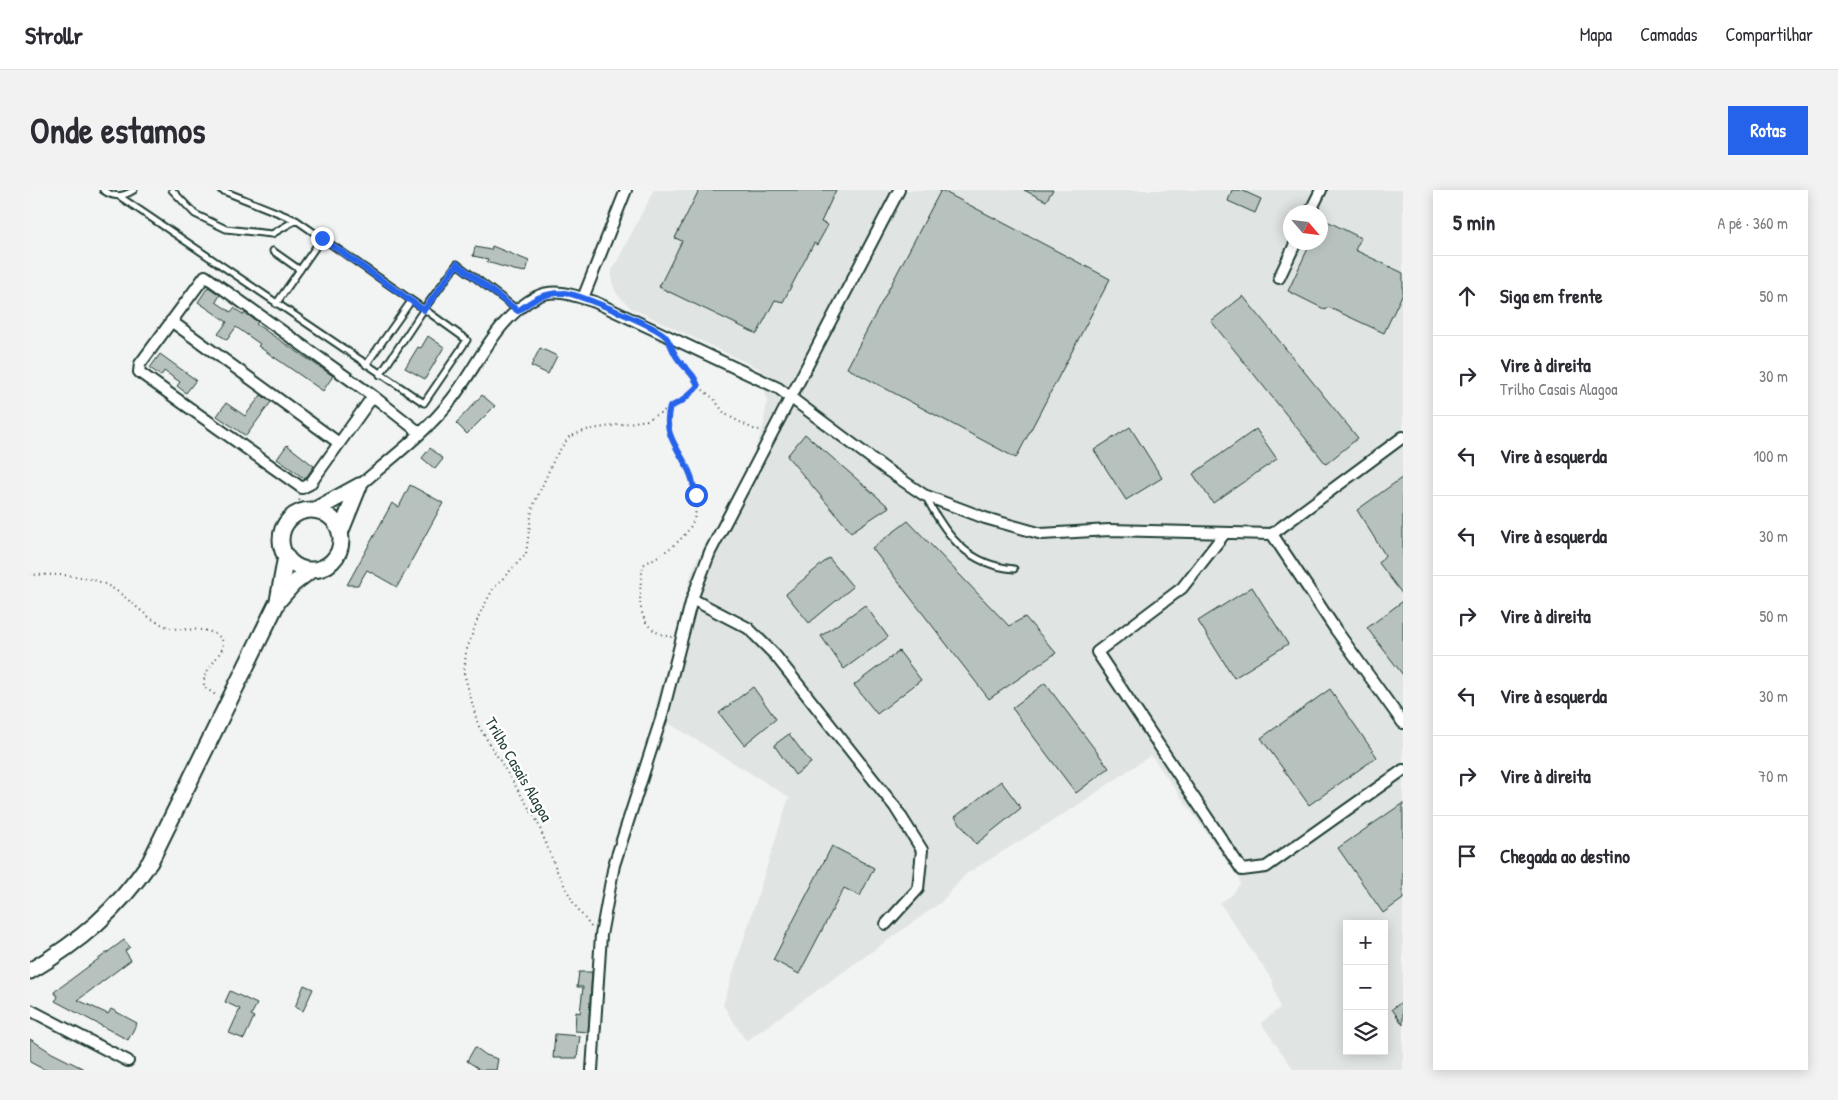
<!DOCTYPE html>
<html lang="pt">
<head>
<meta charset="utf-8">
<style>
  body { margin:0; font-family:"Patrick Hand",sans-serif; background:#f2f2f3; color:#2b2b33 }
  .controls { position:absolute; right:15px; bottom:15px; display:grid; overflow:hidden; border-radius:0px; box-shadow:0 2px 12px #0003 }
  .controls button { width:45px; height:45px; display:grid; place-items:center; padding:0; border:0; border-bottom:1px solid #e1e1e2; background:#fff; color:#2b2b33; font:25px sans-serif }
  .compass { position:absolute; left:1253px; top:15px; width:45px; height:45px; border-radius:50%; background:#fff; box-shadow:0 2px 12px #0003; rotate:118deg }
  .stop { position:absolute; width:15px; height:15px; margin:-11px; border:4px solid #2563eb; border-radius:50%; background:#fff }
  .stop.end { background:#2563eb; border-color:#fff; box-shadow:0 1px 5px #0008 }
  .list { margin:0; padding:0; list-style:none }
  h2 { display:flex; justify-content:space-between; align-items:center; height:65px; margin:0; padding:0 20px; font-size:21px }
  h2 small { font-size:16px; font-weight:400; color:#7c7c81 }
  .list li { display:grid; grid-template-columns:32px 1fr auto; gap:15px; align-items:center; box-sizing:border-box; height:80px; padding:0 20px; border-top:1px solid #e1e1e2 }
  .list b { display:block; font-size:19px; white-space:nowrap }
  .list p { margin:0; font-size:16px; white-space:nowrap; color:#7c7c81 }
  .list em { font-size:16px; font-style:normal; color:#7c7c81 }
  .icon { flex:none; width:28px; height:28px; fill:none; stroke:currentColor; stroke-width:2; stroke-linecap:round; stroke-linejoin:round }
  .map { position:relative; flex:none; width:1373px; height:880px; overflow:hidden; border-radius:0px }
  header { display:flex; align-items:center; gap:30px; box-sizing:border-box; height:70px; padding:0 25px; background:#fff; border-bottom:1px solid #e1e1e2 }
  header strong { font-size:24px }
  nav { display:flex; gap:28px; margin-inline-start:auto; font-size:18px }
  .intro { display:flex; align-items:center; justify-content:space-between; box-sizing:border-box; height:120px; padding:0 30px }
  h1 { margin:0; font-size:35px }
  .button { padding:12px 22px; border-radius:0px; background:#2563eb; color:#fff; font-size:18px; font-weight:700 }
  main { display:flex; gap:30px; padding:0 30px }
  aside { flex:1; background:#fff; border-radius:0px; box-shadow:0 2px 12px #0003 }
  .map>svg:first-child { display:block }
  .built { fill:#e0e4e3; fill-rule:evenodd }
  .building { fill:#b7c1bd; stroke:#1f3d34 }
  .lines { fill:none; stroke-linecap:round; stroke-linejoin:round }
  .lane-casing { stroke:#1f3d34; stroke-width:9 }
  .street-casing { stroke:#1f3d34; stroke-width:14 }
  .secondary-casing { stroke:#1f3d34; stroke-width:19 }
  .path { stroke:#1f3d34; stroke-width:2; stroke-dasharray:1 4; stroke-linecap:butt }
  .lane { stroke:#fff; stroke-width:5 }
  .street { stroke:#fff; stroke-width:10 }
  .secondary { stroke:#fff; stroke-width:15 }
  .route { stroke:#2563eb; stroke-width:6 }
  .labels { text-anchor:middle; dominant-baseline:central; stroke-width:5; stroke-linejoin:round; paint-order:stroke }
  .street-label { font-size:16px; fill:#1f3d34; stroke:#fff }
</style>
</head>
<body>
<header>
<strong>Strollr</strong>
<nav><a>Mapa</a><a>Camadas</a><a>Compartilhar</a></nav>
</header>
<div class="intro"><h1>Onde estamos</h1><a class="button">Rotas</a></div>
<main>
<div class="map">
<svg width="1373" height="880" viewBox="0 0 1373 880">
  <rect width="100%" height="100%" fill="#f2f3f3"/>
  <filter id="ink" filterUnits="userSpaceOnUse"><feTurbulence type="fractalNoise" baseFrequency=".02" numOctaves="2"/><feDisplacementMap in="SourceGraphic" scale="10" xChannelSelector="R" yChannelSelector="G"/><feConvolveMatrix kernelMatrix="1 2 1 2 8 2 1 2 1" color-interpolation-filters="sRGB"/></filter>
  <g filter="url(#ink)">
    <path class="built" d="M624,0H1373V880H1264L1231,833L1250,818L1242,790L1190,713L1202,705L1210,694L1209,688L1121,565L1048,615L936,684L910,713L716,851L693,815L759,607L624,524L660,388L666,372L724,263L733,238L737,211L732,183L728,178L601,118L586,103L582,92V81ZM1260,22H1290V52H1260ZM1317,734H1354V861H1317Z"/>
    <path class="building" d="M669,0H806L791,32L798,35L787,55L784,53L753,112L745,110L727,144L629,97L652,51L645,48Z
      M911,0L1080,89L986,268L817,178Z
      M994,0H1023L1016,11Z
      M1202,0H1211L1231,9L1225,23L1198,11Z
      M1293,29L1331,48L1325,60L1373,83V103L1354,143L1298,117L1296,120L1258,101L1281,52H1290V34Z
      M462,56L499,71L496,82L484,80L457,72L458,69L443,66L445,57L461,60Z
      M178,97L190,105L186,112L201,122L204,118L214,125L215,123L228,132L226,134L303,186L293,201L228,156L230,154L206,137L197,150L188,144L197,132L168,112Z
      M1213,106L1328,248L1296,274L1181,131Z
      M398,146L414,157L395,189L375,178L388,157L391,158Z
      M510,158L527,166L518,184L501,176Z
      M130,164L166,190L156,203L147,196L150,192L134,181L131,186L120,178Z
      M231,205L241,212L216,246L187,226L196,213L215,226Z
      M452,205L465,216L437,244L426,233Z
      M1100,237L1132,288L1096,310L1064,260Z
      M1226,239L1247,269L1183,313L1163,284Z
      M775,244L859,317L821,342L757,266Z
      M257,255L284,276L275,289L247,269Z
      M400,258L413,269L405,279L392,268Z
      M1373,287V405L1349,373L1355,365L1327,320Z
      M380,295L413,313L367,397L337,380L328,395H317L362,313L369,317Z
      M878,331L979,436L995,427L1026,463L959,509L842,358Z
      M799,368L823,397L779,433L756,404Z
      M1222,397L1258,454L1204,488L1168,431Z
      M1373,411V485L1337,438Z
      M835,415L858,447L814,479L791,446Z
      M869,461L891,490L847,524L824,495Z
      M1015,493L1079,578L1046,603L982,518Z
      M723,497L746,529L714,555L689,523Z
      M1300,499L1347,567L1279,615L1231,548Z
      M759,544L781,573L765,585L744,555Z
      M971,591L991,618L946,654L925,627Z
      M1373,613V709L1353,723L1308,658Z
      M802,656L844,678L830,706L814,698L769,784L743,770Z
      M94,750L100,757L95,761L101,770L48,810L78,824L81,819L107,833L98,850L25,811L28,807L24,802Z
      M549,782H562L558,842L545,841L546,822L550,823L553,797H547Z
      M274,795L283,799L273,821L265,817Z
      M200,801L227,814L221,825L224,827L214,849L199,843L210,819L195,812Z
      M1373,811V835L1362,819Z
      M525,844L550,846L547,868H523Z
      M0,849L22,863L56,880H15L0,872Z
      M445,857L456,865L468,869L466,880H447L448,878L437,871Z"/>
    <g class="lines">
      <g class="lane-casing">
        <path id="lane" d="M73,0C84,8 93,7 104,0
          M142,0L165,24L196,39L242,44L266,30
          M191,0L266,30L394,119L350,185
          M89,6L394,213L437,150L394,119L427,74L488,120
          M243,61L270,80
          M246,114L292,48
          M336,175L381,111
          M896,307C916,346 938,375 984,379"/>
      </g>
      <g class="street-casing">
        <path id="street" d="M1280,22L1291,0
          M1249,88L1266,52
          M553,108L596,0
          M141,131L309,253
          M343,206L280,294L272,298L109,182L110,174L175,86L343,206L390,243
          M329,296C360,269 396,243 421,210C448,176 466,128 506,107C525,97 546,106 565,112L748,198L857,280L894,305L955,328L1012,344L1079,340L1242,344L1373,247
          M1195,343L1152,398L1067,462L1212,680L1236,677L1373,580
          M1242,344L1306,440L1373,533
          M662,409L718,438L745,465L865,617L892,660L888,699L856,734
          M0,820L98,871
          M562,880L571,745L584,675L631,529L662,409L680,362L869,0"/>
      </g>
      <g class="secondary-casing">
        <path id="secondary" d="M285,320L329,296
          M251 350a30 30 0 1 1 60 0a30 30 0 1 1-60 0Z
          M310,343L329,296
          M248,411L263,394L281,380
          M0,781C51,751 86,721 120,672L248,411L256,366"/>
      </g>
      <path class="path" d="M643,161L647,169L659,179L668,196L684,209L695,224L723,239L730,240
        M640,218C634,236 642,252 651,268C682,324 664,347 613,375C609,405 603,441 642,447
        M265,325L270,308
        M0,385C26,384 60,384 82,398C102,410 115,429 138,437C157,443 176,434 192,449L193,458L174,486V497L187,506
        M561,737L544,714L527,681L507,631L448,535L434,483L436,462L449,425L463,399L496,364L502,319L525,267L539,247L556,240L617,230L652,211L668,196"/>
      <use href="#lane" class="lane"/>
      <use href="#street" class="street"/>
      <use href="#secondary" class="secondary"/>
    </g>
  </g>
  <g class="lines" filter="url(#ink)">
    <path class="route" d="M292,48L394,120L427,74L488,121C504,109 513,103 533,103C545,102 627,137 635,146C640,151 642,160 646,166C653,178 664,182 668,196L652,211L640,217C631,246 652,261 661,286C663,292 664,299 666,305"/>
  </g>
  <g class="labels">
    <g class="street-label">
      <text transform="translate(489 579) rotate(60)">Trilho Casais Alagoa</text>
    </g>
  </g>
</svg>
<div class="controls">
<button>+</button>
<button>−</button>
<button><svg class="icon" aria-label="layers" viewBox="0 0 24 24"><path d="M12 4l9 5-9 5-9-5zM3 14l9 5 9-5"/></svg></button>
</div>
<svg class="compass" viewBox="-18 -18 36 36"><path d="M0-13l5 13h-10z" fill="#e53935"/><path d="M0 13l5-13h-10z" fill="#7c7c81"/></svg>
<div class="stop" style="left:666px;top:305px"></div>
<div class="stop end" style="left:292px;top:48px"></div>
</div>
<aside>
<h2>5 min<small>A pé · 360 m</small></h2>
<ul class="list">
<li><svg class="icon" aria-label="ahead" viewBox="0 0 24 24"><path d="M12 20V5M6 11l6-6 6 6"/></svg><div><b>Siga em frente</b></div><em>50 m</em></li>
<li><svg class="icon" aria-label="right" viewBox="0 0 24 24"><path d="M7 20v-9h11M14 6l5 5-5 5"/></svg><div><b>Vire à direita</b><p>Trilho Casais Alagoa</p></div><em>30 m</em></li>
<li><svg class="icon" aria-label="left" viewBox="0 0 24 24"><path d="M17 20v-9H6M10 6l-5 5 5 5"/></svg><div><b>Vire à esquerda</b></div><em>100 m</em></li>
<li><svg class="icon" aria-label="left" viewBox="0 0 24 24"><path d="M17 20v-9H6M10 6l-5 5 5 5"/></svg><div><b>Vire à esquerda</b></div><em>30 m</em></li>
<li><svg class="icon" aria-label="right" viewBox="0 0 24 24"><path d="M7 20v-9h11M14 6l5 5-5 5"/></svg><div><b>Vire à direita</b></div><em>50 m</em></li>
<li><svg class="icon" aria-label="left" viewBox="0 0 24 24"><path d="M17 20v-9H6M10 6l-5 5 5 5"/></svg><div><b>Vire à esquerda</b></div><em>30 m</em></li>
<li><svg class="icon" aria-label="right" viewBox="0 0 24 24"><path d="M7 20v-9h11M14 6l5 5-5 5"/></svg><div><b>Vire à direita</b></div><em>70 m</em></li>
<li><svg class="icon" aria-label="arrive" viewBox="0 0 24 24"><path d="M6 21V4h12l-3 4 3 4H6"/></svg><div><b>Chegada ao destino</b></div></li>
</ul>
</aside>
</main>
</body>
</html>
